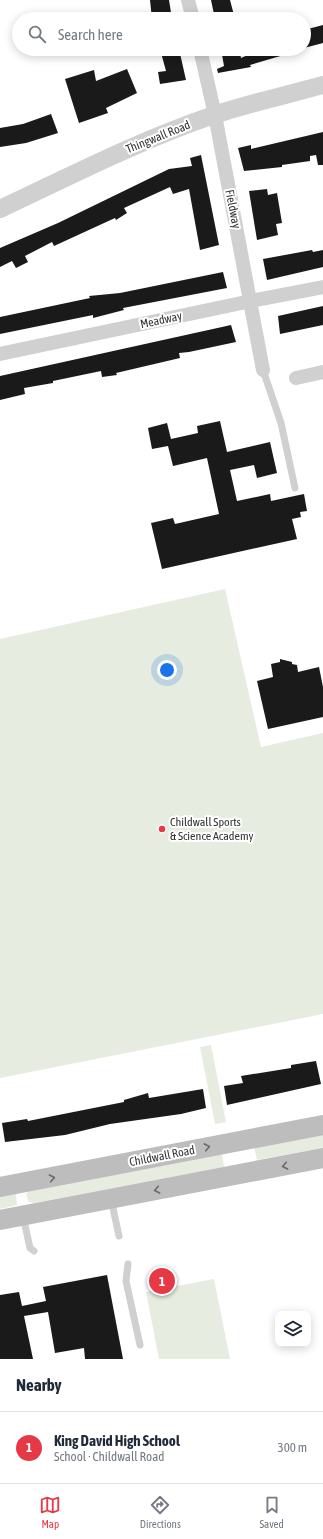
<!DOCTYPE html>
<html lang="en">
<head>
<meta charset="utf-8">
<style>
  body { margin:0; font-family:"Asap Condensed",sans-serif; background:#f6f6f7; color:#1f2937 }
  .controls { position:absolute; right:12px; bottom:12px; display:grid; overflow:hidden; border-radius:8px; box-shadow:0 2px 10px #0003 }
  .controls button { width:36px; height:36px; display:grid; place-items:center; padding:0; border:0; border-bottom:1px solid #e0e1e3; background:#fff; color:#1f2937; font:20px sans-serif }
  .you { position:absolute; left:167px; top:670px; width:14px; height:14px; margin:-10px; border:3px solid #fff; border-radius:50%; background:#1a73e8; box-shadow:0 0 0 6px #1a73e833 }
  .badge { display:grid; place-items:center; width:26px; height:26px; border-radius:50%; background:#e63946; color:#fff; font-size:13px; font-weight:700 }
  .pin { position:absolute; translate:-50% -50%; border:2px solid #fff; box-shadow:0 1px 4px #0006 }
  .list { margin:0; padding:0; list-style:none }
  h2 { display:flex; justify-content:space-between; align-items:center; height:52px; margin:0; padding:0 16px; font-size:17px }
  h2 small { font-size:13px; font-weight:400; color:#747a83 }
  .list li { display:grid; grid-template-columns:26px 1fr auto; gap:12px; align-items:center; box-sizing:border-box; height:72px; padding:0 16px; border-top:1px solid #e0e1e3 }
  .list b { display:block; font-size:15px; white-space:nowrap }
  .list p { margin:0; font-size:13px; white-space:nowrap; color:#747a83 }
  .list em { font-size:13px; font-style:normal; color:#747a83 }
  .icon { flex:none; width:22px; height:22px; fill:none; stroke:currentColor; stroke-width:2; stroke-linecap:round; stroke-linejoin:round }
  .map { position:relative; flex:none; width:323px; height:1359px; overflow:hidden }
  .search { position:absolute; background:#fff; box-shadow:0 2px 10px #0003; left:12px; right:12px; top:12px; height:44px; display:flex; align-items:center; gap:10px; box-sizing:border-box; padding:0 14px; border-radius:22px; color:#747a83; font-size:15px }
  .sheet { height:124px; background:#fff }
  nav { display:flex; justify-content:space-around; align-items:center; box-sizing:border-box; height:56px; border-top:1px solid #e0e1e3; background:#fff; font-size:11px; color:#747a83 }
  nav a { display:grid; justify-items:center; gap:2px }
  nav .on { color:#e63946 }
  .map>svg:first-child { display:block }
  .green { fill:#e6ecdf }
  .building { fill:#1a1a1a }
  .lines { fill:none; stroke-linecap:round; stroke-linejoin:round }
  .service { stroke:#d0d0d0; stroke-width:7 }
  .minor { stroke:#d0d0d0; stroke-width:14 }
  .tertiary { stroke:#d0d0d0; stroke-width:18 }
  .secondary { stroke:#bdbdbd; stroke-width:20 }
  .oneway { stroke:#6a6a6a }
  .poi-dot { fill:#e63946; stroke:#fff; stroke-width:1.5 }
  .labels { text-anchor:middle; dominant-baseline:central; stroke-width:4; stroke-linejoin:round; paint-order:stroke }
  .street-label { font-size:12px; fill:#333; stroke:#fff }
  .poi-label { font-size:12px; fill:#333; stroke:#fff; text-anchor:start }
</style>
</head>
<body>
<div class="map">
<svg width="323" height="1359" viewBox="0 0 323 1359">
  <rect width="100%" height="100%" fill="#fff"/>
  <path class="green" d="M225,589L261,747L323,733V1014L0,1078V639Z
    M211,1045L226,1122L215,1124L200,1047Z
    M323,1130V1148L257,1160L253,1143Z
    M221,1149L224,1167L34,1203L29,1202L26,1195L28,1191Z
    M0,1191L18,1192L16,1195L17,1205L0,1209Z
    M214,1279L230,1359H159L146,1292Z"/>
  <path class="building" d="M150,0H169L172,19H152Z
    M211,0H230L235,19H215Z
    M323,25V43L304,48V30Z
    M160,49H179L186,80L160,84L158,72L166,71Z
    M221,49H239L241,58L262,49H293L294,52L250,65L251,67L218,73L217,69L224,66Z
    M127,69L137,93L106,108L108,113L79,123L65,79L94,70L96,81Z
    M51,114L58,133L26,143L0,147V128L23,124Z
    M323,132V165H318L316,155L310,156V161L282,165V167L244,171L238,148L251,145V149Z
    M201,155L219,245L200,250L189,189L173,194L170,187L124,208L127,213L116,220L115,218L54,246L52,242L25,256L28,262L16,268L12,261L0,267V248L58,223L169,169L192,166L190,158Z
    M267,189L268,195L277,193L282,223L276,224L278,235L257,240L249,191Z
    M312,250L313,252L323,250V267L267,280L263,259Z
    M223,272L227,288L123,308L124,310L93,318V315L0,334V317L90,298L89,296L120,293Z
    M323,306V325L280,334L278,316Z
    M231,325L236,342L189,352L179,353L180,358L116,373L117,375L102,377L101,371L53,381V383L24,388L25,394L0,400V376Z
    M220,421L227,452L270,442L277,473L257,478L254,465L230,470L237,501L270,494L271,501L304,494L307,511L300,512L301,517L292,519L297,539L162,569L151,523L173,518L175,524L219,514L207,458L173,466L168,446L152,449L148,428L167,423L171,439L198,433L197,426Z
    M280,659L292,662V664L297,665L298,672L319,667L323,687V717L268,729L257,681L273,677L271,664L280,662Z
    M316,1061L321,1084L227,1105L224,1086L243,1083L241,1076L291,1068V1065Z
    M203,1089L206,1108L181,1114L110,1124L65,1135L5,1142L2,1123L27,1119L28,1121L124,1102V1100L148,1093L149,1098Z
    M107,1275L123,1359H85L84,1348L55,1353L48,1312L24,1316L33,1359H0V1295L19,1292L22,1306L46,1301L43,1287Z"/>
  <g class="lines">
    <path class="service" d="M263,370L281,423L295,488
      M111,1199L119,1236
      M23,1216L30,1248L34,1251
      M128,1264L126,1281L140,1345"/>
    <path class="minor" d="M188,0L193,19
      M200,49L215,115L263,370
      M0,354L251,301L323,287
      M296,378L323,372"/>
    <path class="tertiary" d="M0,209C70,176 140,140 214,115C250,103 287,95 323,85"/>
    <path class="secondary" d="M0,1187L323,1125
      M0,1220L323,1158"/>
  </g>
  <defs><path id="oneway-chevron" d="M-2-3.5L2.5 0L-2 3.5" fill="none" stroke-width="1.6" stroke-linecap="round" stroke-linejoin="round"/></defs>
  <g class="oneway">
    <use href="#oneway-chevron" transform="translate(207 1147) rotate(-11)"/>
    <use href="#oneway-chevron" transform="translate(285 1166) rotate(169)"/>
    <use href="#oneway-chevron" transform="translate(52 1178) rotate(-11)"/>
    <use href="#oneway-chevron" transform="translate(157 1190) rotate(169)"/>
  </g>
  <circle class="poi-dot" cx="162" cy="829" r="4"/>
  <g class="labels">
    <g class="street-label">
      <text transform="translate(158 137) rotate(-22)">Thingwall Road</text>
      <text transform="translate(233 209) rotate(79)">Fieldway</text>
      <text transform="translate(161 320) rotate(-12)">Meadway</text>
      <text transform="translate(162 1156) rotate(-11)">Childwall Road</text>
    </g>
    <g class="poi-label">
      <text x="170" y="822">Childwall Sports<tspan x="170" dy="14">&amp; Science Academy</tspan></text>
    </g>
  </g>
</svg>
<div class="controls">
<button><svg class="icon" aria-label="layers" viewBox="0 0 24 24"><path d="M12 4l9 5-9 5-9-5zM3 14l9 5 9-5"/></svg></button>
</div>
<div class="you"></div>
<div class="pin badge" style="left:162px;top:1281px">1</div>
<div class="search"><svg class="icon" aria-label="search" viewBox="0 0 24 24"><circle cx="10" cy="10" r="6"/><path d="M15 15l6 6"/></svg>Search here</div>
</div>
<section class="sheet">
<h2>Nearby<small></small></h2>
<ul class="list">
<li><span class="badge">1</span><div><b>King David High School</b><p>School · Childwall Road</p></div><em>300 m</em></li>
</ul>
</section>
<nav>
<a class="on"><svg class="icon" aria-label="map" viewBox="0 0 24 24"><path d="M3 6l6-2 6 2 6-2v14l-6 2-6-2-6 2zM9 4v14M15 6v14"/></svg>Map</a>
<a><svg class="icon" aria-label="directions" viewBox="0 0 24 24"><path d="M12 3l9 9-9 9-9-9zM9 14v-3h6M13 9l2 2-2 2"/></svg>Directions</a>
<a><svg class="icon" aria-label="saved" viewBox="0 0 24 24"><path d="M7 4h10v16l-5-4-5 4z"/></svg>Saved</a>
</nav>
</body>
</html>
